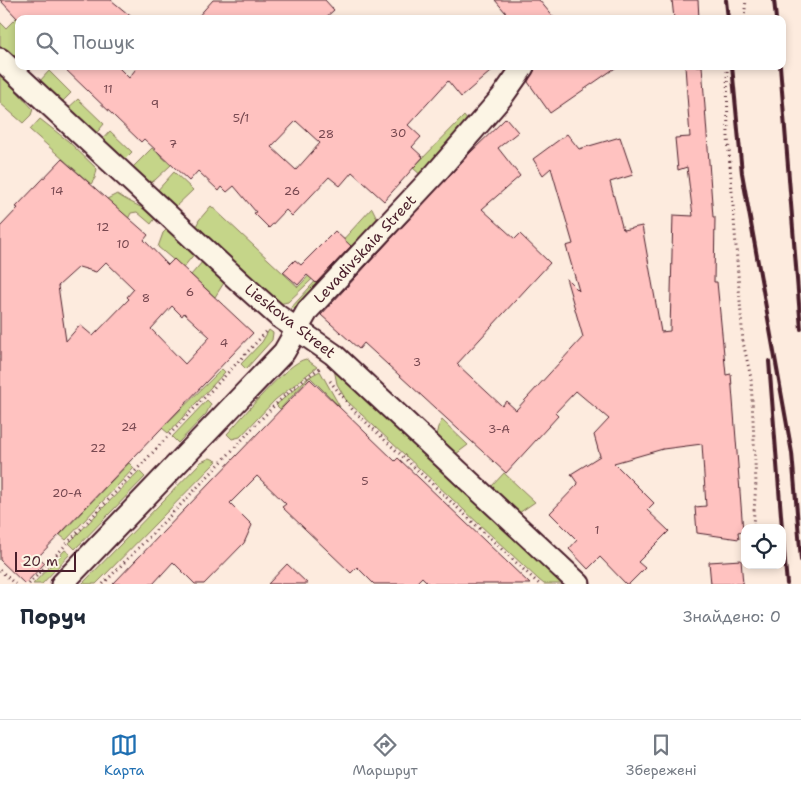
<!DOCTYPE html>
<html lang="uk">
<head>
<meta charset="utf-8">
<style>
  body { margin:0; font-family:"Shantell Sans",sans-serif; background:#f2f2f3; color:#1f2937 }
  .controls { position:absolute; right:15px; bottom:15px; display:grid; overflow:hidden; border-radius:10px; box-shadow:0 2px 8px #0003 }
  .controls button { width:45px; height:45px; display:grid; place-items:center; padding:0; border:0; border-bottom:1px solid #e0e1e3; background:#fff; color:#1f2937; font:25px sans-serif }
  .scale { position:absolute; left:15px; bottom:12px; width:61px; box-sizing:border-box; padding-left:5px; border:2px solid #4a1f2b; border-top:0; font-size:14px; line-height:18px; white-space:nowrap; color:#4a1f2b; -webkit-text-stroke:4px #fcf5e5; paint-order:stroke }
  .list { margin:0; padding:0; list-style:none }
  h2 { display:flex; justify-content:space-between; align-items:center; height:65px; margin:0; padding:0 20px; font-size:21px }
  h2 small { font-size:16px; font-weight:400; color:#747a83 }
  .icon { flex:none; width:28px; height:28px; fill:none; stroke:currentColor; stroke-width:2; stroke-linecap:round; stroke-linejoin:round }
  .map { position:relative; flex:none; width:801px; height:584px; overflow:hidden }
  .search { position:absolute; background:#fff; box-shadow:0 2px 8px #0003; left:15px; right:15px; top:15px; height:55px; display:flex; align-items:center; gap:12px; box-sizing:border-box; padding:0 18px; border-radius:10px; color:#747a83; font-size:19px }
  .sheet { height:135px; background:#fff }
  nav { display:flex; justify-content:space-around; align-items:center; box-sizing:border-box; height:70px; border-top:1px solid #e0e1e3; background:#fff; font-size:14px; color:#747a83 }
  nav a { display:grid; justify-items:center; gap:2px }
  nav .on { color:#1f6fb2 }
  .map>svg:first-child { display:block }
  .green { fill:#c5d589; stroke:#887a5a }
  .building { fill:#ffc2c0; stroke:#4a1f2b; fill-rule:evenodd }
  .lines { fill:none; stroke-linecap:round; stroke-linejoin:round }
  .minor-casing { stroke:#4a1f2b; stroke-width:25 }
  .path { stroke:#4a1f2b; stroke-width:3; stroke-dasharray:1 4; stroke-linecap:butt }
  .minor { stroke:#fcf5e5; stroke-width:21 }
  .rail { stroke:#4a1f2b; stroke-width:4 }
  .labels { text-anchor:middle; dominant-baseline:central; stroke-width:5; stroke-linejoin:round; paint-order:stroke }
  .number-label { font-size:12px; fill:#774850 }
  .street-label { font-size:15px; fill:#4a1f2b; stroke:#fcf5e5 }
</style>
</head>
<body>
<div class="map">
<svg width="801" height="584" viewBox="0 0 801 584">
  <rect width="100%" height="100%" fill="#fdebde"/>
  <filter id="ink" filterUnits="userSpaceOnUse"><feTurbulence type="fractalNoise" baseFrequency=".02" numOctaves="2"/><feDisplacementMap in="SourceGraphic" scale="10" xChannelSelector="R" yChannelSelector="G"/><feConvolveMatrix kernelMatrix="1 2 1 2 8 2 1 2 1" color-interpolation-filters="sRGB"/></filter>
  <g filter="url(#ink)">
    <path class="green" d="M16,18L19,21V65L0,47V22L6,28Z
      M49,71L71,93L60,104L38,83Z
      M0,73L33,109L31,115L23,123L0,103Z
      M78,99L104,124L94,136L66,110Z
      M464,116L471,125L423,177L413,168Z
      M40,119L68,141L97,169L95,178L91,184L30,130Z
      M110,131L132,152L122,162L100,142Z
      M152,148L171,165L155,180L147,185L130,170Z
      M174,172L193,190L173,209L155,193Z
      M117,194C130,203 144,207 156,217L151,224L137,212L131,213L128,219L107,199Z
      M211,206L298,287L321,263L324,268L288,302L279,304L195,229L199,220Z
      M372,208L380,224L342,263L329,255Z
      M168,228L195,253L183,268L158,247L163,233Z
      M203,261L225,281L215,297L191,275Z
      M329,266L335,271C323,283 308,308 290,309Z
      M269,330L273,333L272,340L246,369L241,364L262,342Z
      M306,359L317,367L275,400L240,437L232,439L227,434C242,418 287,362 306,359Z
      M222,369L225,372L168,433L162,428Z
      M334,369L564,584H544L539,580L346,400L337,384Z
      M320,371L340,407L310,377L280,409L276,405L309,377Z
      M207,400L211,404L206,414L178,443L172,437Z
      M442,420L468,445L456,454L436,436L438,427Z
      M210,458L217,461L100,580L96,584H82L201,462Z
      M129,463L134,468L66,540L60,535Z
      M139,471L145,477L75,549L69,543Z
      M504,473L535,502L519,513L491,487Z
      M65,550L70,554L42,584H33Z"/>
    <path class="building" d="M0,0H111L134,19H18Z
      M213,0H325L334,10L324,19H196Z
      M495,0H539L555,19H511Z
      M672,0H698L699,19H674Z
      M62,66H117L129,78L138,66H497L461,97L448,81L408,125L421,137L412,147L423,157L384,201L352,172L340,186L329,177L292,216L286,210L269,228L254,213L256,212L234,186L227,192L222,187L219,191L198,171L189,181L144,139L141,142ZM296,121L320,143L296,170L271,147Z
      M535,66H618L550,113L528,82Z
      M685,66H702L713,217H715L714,282H717L726,375L731,374L743,531L738,532L739,539L697,533L695,507L706,506L702,444L663,449L614,463L654,503L647,510L669,531L638,562L645,568L629,584H626L600,557L588,569L569,549L577,540L550,513L578,484L571,474L600,456L594,435L609,419L576,391L555,413L558,416L506,473L364,343L359,349L321,315L470,153L506,118L518,132L498,148L520,176L482,209L515,239L520,234L550,263L457,364L502,406L506,401L516,410L583,337L566,278L579,291L566,246L573,244L551,168L543,175L533,159L567,134L579,149L620,137L633,175L610,182L623,230L642,226L661,332L670,331L673,215L693,216L687,167L678,170L675,138L690,137Z
      M62,159L148,235L144,240L168,265L174,259L253,333L38,557L45,563L25,584L0,560V227L18,208L16,207ZM106,262L134,289L127,297L129,299L93,336L80,325L66,341L58,286L79,267L96,272ZM172,306L182,316L184,313L210,337L185,364L151,329Z
      M335,231L351,246L316,283L307,275L298,285L283,272L295,260L301,265Z
      M310,379L395,461L398,458L530,584H429L422,577L415,584H374L357,567L351,573L282,507L286,504L257,476L230,503L252,525L244,543L204,584H195L173,562L153,584H113Z
      M741,560L743,584H711L709,562Z
      M287,564L308,584H268Z"/>
    <g class="lines">
      <g class="minor-casing">
        <path id="minor" d="M0,59L240,282L278,316L333,354L579,584
          M62,584L284,352L308,310L436,173L502,97L523,67"/>
      </g>
      <path class="path" d="M744,19L746,0
        M727,66L728,137L743,342L751,378L756,483L753,526
        M330,381L353,410L539,584
        M0,570L15,584
        M29,584L267,331
        M103,584C144,542 186,500 226,457C256,425 283,392 320,368"/>
      <use href="#minor" class="minor"/>
      <path class="rail" d="M726,0L728,19
        M774,0L776,19
        M732,66L742,173L792,453L801,560
        M780,66L801,329
        M769,361L782,528
        M782,530L787,584"/>
    </g>
  </g>
  <g class="labels">
    <g class="number-label">
      <text x="108" y="89">11</text>
      <text x="155" y="104">9</text>
      <text x="241" y="118">5/1</text>
      <text x="398" y="133">30</text>
      <text x="326" y="134">28</text>
      <text x="173" y="144">7</text>
      <text x="57" y="191">14</text>
      <text x="292" y="191">26</text>
      <text x="103" y="227">12</text>
      <text x="123" y="244">10</text>
      <text x="190" y="292">6</text>
      <text x="146" y="298">8</text>
      <text x="224" y="343">4</text>
      <text x="417" y="362">3</text>
      <text x="129" y="427">24</text>
      <text x="499" y="429">3-А</text>
      <text x="98" y="448">22</text>
      <text x="365" y="481">5</text>
      <text x="67" y="493">20-А</text>
      <text x="597" y="530">1</text>
    </g>
    <g class="street-label">
      <text transform="translate(365 249) rotate(-47)">Levadivskaia Street</text>
      <text transform="translate(290 321) rotate(38)">Lieskova Street</text>
    </g>
  </g>
</svg>
<div class="controls">
<button><svg class="icon" aria-label="locate" viewBox="0 0 24 24"><circle cx="12" cy="12" r="6"/><path d="M12 2v4M12 18v4M2 12h4M18 12h4"/></svg></button>
</div>
<div class="scale">20 m</div>
<div class="search"><svg class="icon" aria-label="search" viewBox="0 0 24 24"><circle cx="10" cy="10" r="6"/><path d="M15 15l6 6"/></svg>Пошук</div>
</div>
<section class="sheet">
<h2>Поруч<small>Знайдено: 0</small></h2>
<ul class="list">
</ul>
</section>
<nav>
<a class="on"><svg class="icon" aria-label="map" viewBox="0 0 24 24"><path d="M3 6l6-2 6 2 6-2v14l-6 2-6-2-6 2zM9 4v14M15 6v14"/></svg>Карта</a>
<a><svg class="icon" aria-label="directions" viewBox="0 0 24 24"><path d="M12 3l9 9-9 9-9-9zM9 14v-3h6M13 9l2 2-2 2"/></svg>Маршрут</a>
<a><svg class="icon" aria-label="saved" viewBox="0 0 24 24"><path d="M7 4h10v16l-5-4-5 4z"/></svg>Збережені</a>
</nav>
</body>
</html>
